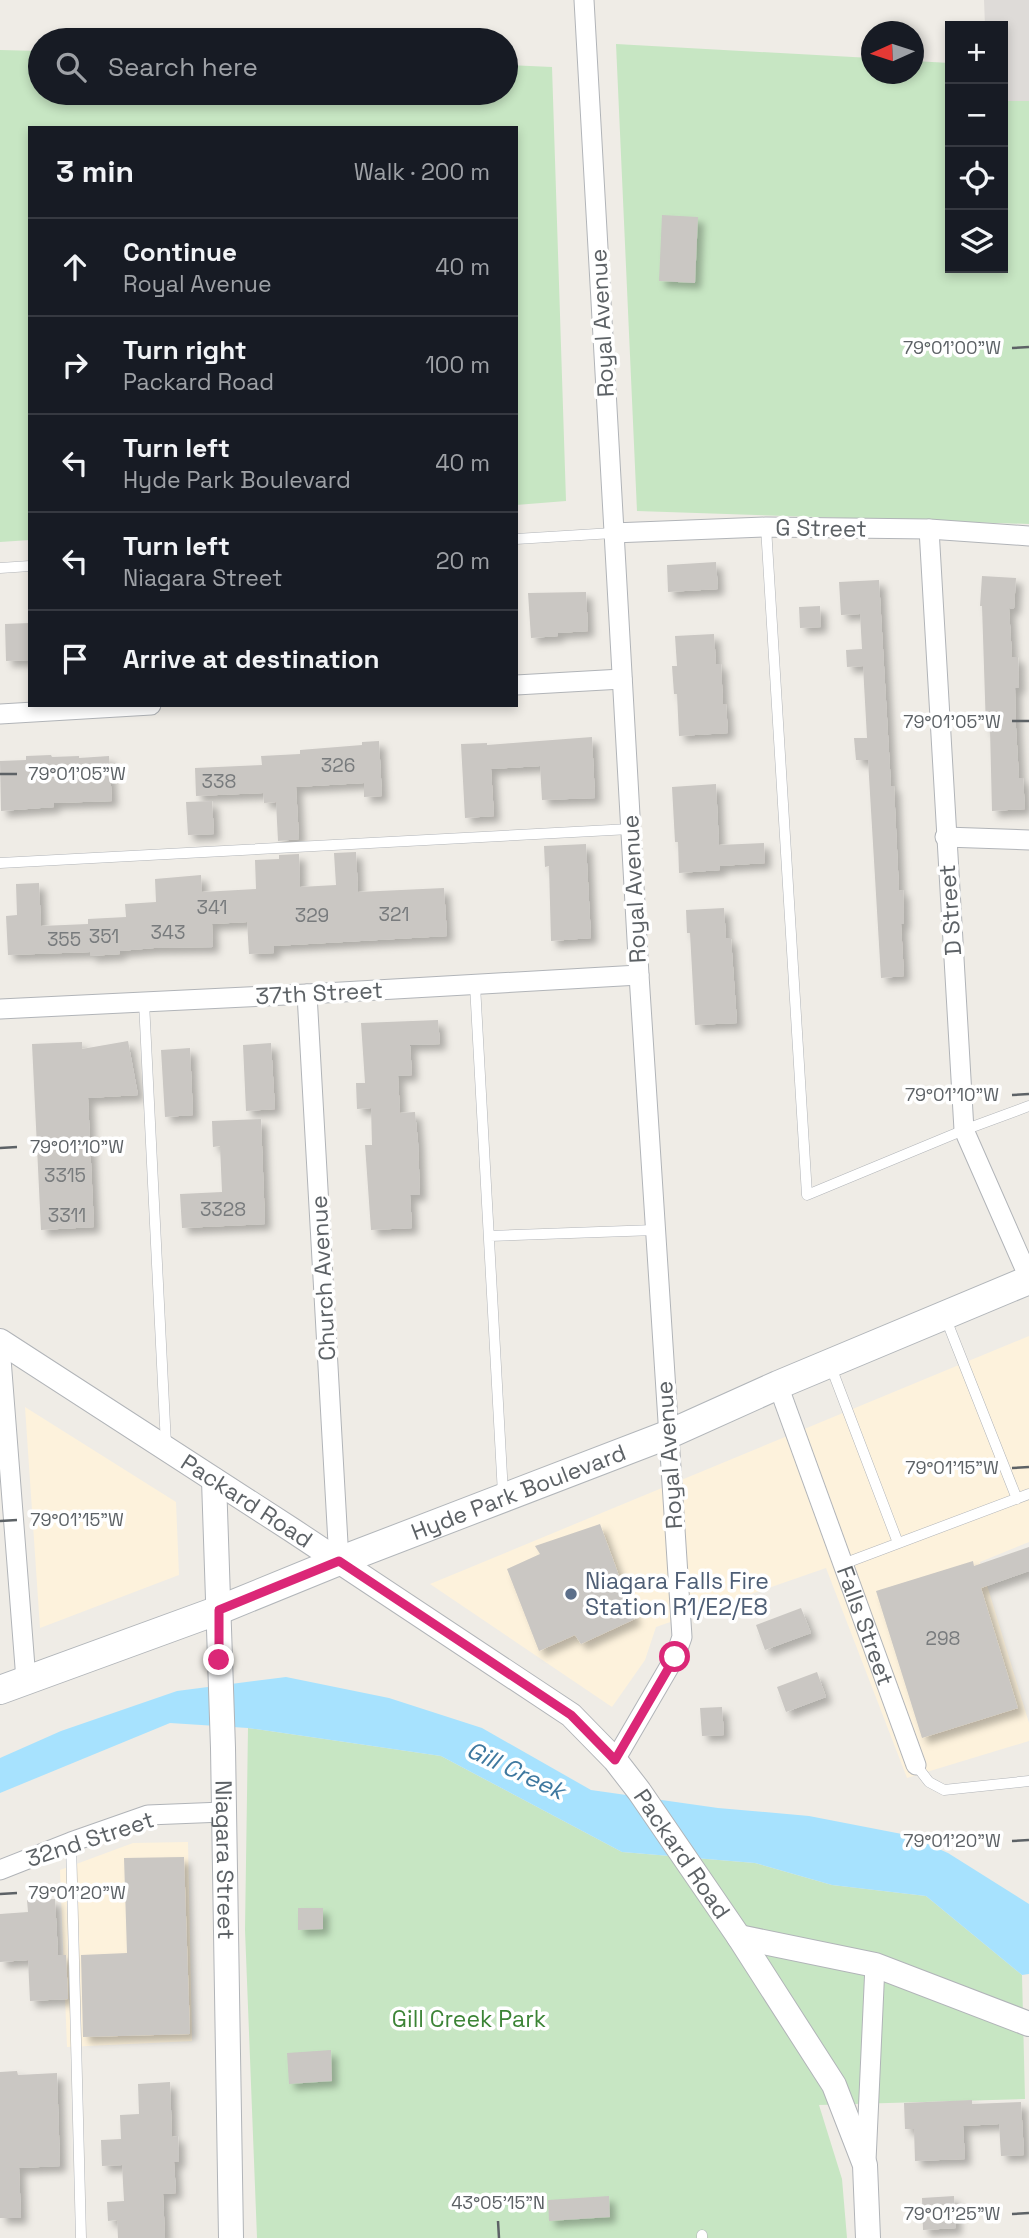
<!DOCTYPE html>
<html lang="en">
<head>
<meta charset="utf-8">
<style>
  body { margin:0; font-family:"Space Grotesk",sans-serif; background:#242831; color:#f1f3f6 }
  .controls { position:absolute; right:21px; top:21px; display:grid; overflow:hidden; border-radius:0px; box-shadow:0 4px 10px #0003 }
  .controls button { width:63px; height:63px; display:grid; place-items:center; padding:0; border:0; border-bottom:2px solid #363941; background:#171b24; color:#f1f3f6; font:35px sans-serif }
  .compass { position:absolute; left:861px; top:21px; width:63px; height:63px; border-radius:50%; background:#171b24; box-shadow:0 4px 10px #0003; rotate:267deg }
  .stop { position:absolute; width:21px; height:21px; margin:-16px; border:5px solid #db2777; border-radius:50%; background:#fff }
  .stop.end { background:#db2777; border-color:#fff; box-shadow:0 2px 7px #0008 }
  .list { margin:0; padding:0; list-style:none }
  h2 { display:flex; justify-content:space-between; align-items:center; height:91px; margin:0; padding:0 28px; font-size:30px }
  h2 small { font-size:23px; font-weight:400; color:#9ea1a6 }
  .list li { display:grid; grid-template-columns:46px 1fr auto; gap:21px; align-items:center; box-sizing:border-box; height:98px; padding:0 28px; border-top:2px solid #363941 }
  .list b { display:block; font-size:26px; white-space:nowrap }
  .list p { margin:0; font-size:23px; white-space:nowrap; color:#9ea1a6 }
  .list em { font-size:23px; font-style:normal; color:#9ea1a6 }
  .icon { flex:none; width:38px; height:38px; fill:none; stroke:currentColor; stroke-width:2; stroke-linecap:round; stroke-linejoin:round }
  .map { position:relative; flex:none; width:1029px; height:2238px; overflow:hidden }
  .search { position:absolute; background:#171b24; box-shadow:0 4px 10px #0003; left:28px; top:28px; width:490px; height:77px; display:flex; align-items:center; gap:18px; box-sizing:border-box; padding:0 24px; border-radius:38px; color:#9ea1a6; font-size:26px }
  .panel { position:absolute; background:#171b24; box-shadow:0 4px 10px #0003; left:28px; top:126px; width:490px; height:581px; border-radius:0px }
  .map>svg:first-child { display:block }
  .commercial { fill:#fdf2dc }
  .industrial { fill:#dedbd8 }
  .green { fill:#c7e6c3 }
  .water { fill:#a7e2fe }
  .building { fill:#cac7c3; filter:url(#shadow) }
  .lines { fill:none; stroke-linecap:round; stroke-linejoin:round }
  .service-casing { stroke:#b1b4b8; stroke-width:11 }
  .minor-casing { stroke:#b1b4b8; stroke-width:21 }
  .tertiary-casing { stroke:#b1b4b8; stroke-width:26 }
  .secondary-casing { stroke:#b2b6ba; stroke-width:30 }
  .service { stroke:#fff; stroke-width:10 }
  .minor { stroke:#fff; stroke-width:19 }
  .tertiary { stroke:#fff; stroke-width:24 }
  .secondary { stroke:#fff; stroke-width:28 }
  .route { stroke:#db2777; stroke-width:9 }
  .ticks { fill:none; stroke:#5d6266; stroke-width:2.5 }
  .service-dot { fill:#5c6f8a; stroke:#fff; stroke-width:2.5 }
  .labels { text-anchor:middle; dominant-baseline:central; stroke-width:7; stroke-linejoin:round; paint-order:stroke }
  .number-label { font-size:19px; fill:#787b7d }
  .street-label { font-size:23px; fill:#5d6266; stroke:#fff }
  .service-label { font-size:23px; fill:#4e5e75; stroke:#fff; text-anchor:start }
  .park-label { font-size:23px; fill:#3c8436; stroke:#fff }
  .water-label { font-size:24px; font-style:italic; fill:#3e789f; stroke:#fff }
  .ticks-label { font-size:18px; text-anchor:middle; fill:#5d6266; stroke:#fff; stroke-width:7; stroke-linejoin:round; paint-order:stroke }
</style>
</head>
<body>
<div class="map">
<svg width="1029" height="2238" viewBox="0 0 1029 2238">
  <defs>
    <filter id="shadow"><feDropShadow dx="6" dy="6" stdDeviation="3.5" flood-color="#0004"/></filter>
  </defs>
  <rect width="100%" height="100%" fill="#efece6"/>
  <path class="commercial" d="M1029,1336V1542L980,1562L1029,1723V1741L907,1778L826,1568L656,1627L645,1660L612,1707L430,1584Z
    M25,1407L176,1502L179,1575L40,1628Z
    M188,1842L192,2041L67,2047L60,1870L133,1843Z"/>
  <path class="industrial" d="M984,0H1029V101H1003V26H985Z"/>
  <path class="green" d="M616,44L871,58L872,74H914V61L950,63V268H1003V101H1029V524L637,511Z
    M0,50L40,51V93H506V65L552,67L566,501L516,505V128H30V540L0,542Z
    M248,1728L441,1756L622,1852L755,1863L832,1885L926,1896L1022,1975L1025,2099L819,2105L842,2179L847,2238H257L245,1930Z"/>
  <path class="water" d="M286,1677L389,1698L482,1728L591,1790L718,1808L809,1816L907,1835L948,1853L1029,1904V1974L1022,1975L926,1896L832,1885L755,1863L622,1852L441,1756L248,1728L170,1723L0,1793V1758L61,1731L177,1691Z"/>
  <path class="building" d="M662,215L698,217L695,283L659,281Z
    M716,562L718,589L668,592L667,565Z
    M982,576L1016,578L1014,609L1009,608L1012,657H1018L1019,688H1015L1016,728L1019,778H1023L1025,809L992,811L990,729H986L982,606H980Z
    M879,580L891,786H894L899,891L903,890L904,924H901L904,976L881,978L868,760H856L854,738H867L863,666L847,667L846,650L862,649L860,614L841,615L839,582Z
    M586,592L588,631L558,633V636L531,638L528,593Z
    M820,606L821,627L800,628L799,607Z
    M30,623V660L6,661L5,624Z
    M714,634L716,664H721L723,704H726L728,733L679,736L677,694H674L672,666H677L675,636Z
    M592,737L595,798L542,800L540,766L491,769L494,816L465,818L461,744L487,743V745Z
    M379,741L382,796L364,797V783L296,787L299,839L278,841L276,802L264,803L263,793L196,796L195,768L262,765L261,756L300,754V750L362,745V742Z
    M51,755L52,757L79,756V758L109,756L112,801L54,803V807L1,811L0,761L26,760V756Z
    M716,784L719,845L764,843L765,863L720,866V870L679,873L678,842H675L672,787Z
    M212,801L214,834L188,835L186,802Z
    M586,844L591,938L551,941L549,866L545,867L544,846Z
    M356,852L358,892L444,888L447,936L274,946V953L249,954L247,922L212,924L213,947L154,948L120,951V954L90,956V952L8,955L6,916L17,915L16,884L39,883L41,926L88,924V919L126,917L125,904L156,902L155,879L201,875L202,892L256,889L255,860L279,859V855L299,854L300,887L336,885L334,853Z
    M724,908L726,938H731L737,1023L695,1025L690,933H687L686,910Z
    M438,1020L440,1044L410,1045L412,1075L398,1076L400,1113L415,1112L418,1142L420,1195H410L412,1228L371,1230L365,1145H372L371,1108L357,1109L356,1083H365L361,1023Z
    M128,1041L138,1095L88,1098L94,1227L41,1230L32,1044L82,1042V1049Z
    M271,1043L275,1109L246,1111L243,1045Z
    M190,1048L193,1115L165,1117L161,1050Z
    M261,1119L265,1224L182,1228L180,1194L222,1192L220,1146L213,1147L212,1121Z
    M600,1524L635,1619L581,1644L575,1635L539,1651L507,1569L540,1554L535,1546Z
    M1029,1547V1571L981,1588L1018,1708L922,1738L876,1591L973,1561L974,1566Z
    M801,1608L811,1633L765,1650L756,1625Z
    M817,1672L826,1697L786,1712L777,1687Z
    M722,1707L724,1735L702,1736L700,1708Z
    M184,1857L190,2034L83,2037L81,1955L127,1953L124,1858Z
    M55,1899L58,1955H66L68,1999L30,2001L28,1960L0,1962V1914L28,1912L27,1900Z
    M298,1908H323V1929L298,1930Z
    M331,2050L332,2081L289,2084L287,2053Z
    M17,2071L18,2075L57,2073L60,2166L19,2168L21,2218H0V2072Z
    M170,2082L172,2137L178,2136L179,2162H174L176,2193L163,2194L165,2238H118L117,2220L108,2221L107,2202L124,2201L122,2165L102,2166L101,2140L121,2139L120,2115L139,2114L138,2084Z
    M972,2100V2104L1021,2102L1024,2155L1001,2156L999,2124L963,2126L965,2159L915,2161L914,2129H905L904,2103Z
    M609,2196L610,2217L549,2221L548,2200Z
    M954,2196L956,2228L923,2230L922,2198Z"/>
  <g class="lines">
    <g class="service-casing">
      <path id="service" d="M766,527L807,1195L964,1130L1029,1106
        M516,539L613,533
        M0,568L30,566
        M0,863L630,829
        M475,985L503,1494
        M144,1002L166,1445
        M490,1236L655,1230
        M946,1319L1017,1499
        M831,1367L898,1543
        M843,1564L1029,1494
        M916,1765L929,1782L944,1790L1029,1781
        M71,1842L81,2238
        M702,2235V2238"/>
    </g>
    <g class="minor-casing">
      <g id="minor">
        <path d="M584,0L639,975L682,1637L675,1657L615,1760"/>
        <path d="M929,529L964,1130L1029,1278"/>
        <path d="M613,533L766,527L929,529L1029,536"/>
        <path d="M516,685L622,679"/>
        <path d="M0,714L151,705"/>
        <path d="M945,837L1029,840"/>
        <path d="M307,994L339,1561"/>
        <path d="M0,1009L307,994L639,975"/>
        <path d="M0,1346L26,1680"/>
        <path id="s1" d="M778,1385L916,1765"/>
        <path d="M0,1870L71,1842L148,1815L223,1812"/>
        <path d="M866,2161L875,1965"/>
      </g>
    </g>
    <g class="tertiary-casing">
      <g id="tertiary">
        <path id="s2" d="M0,1341L292,1530L571,1715L615,1760L639,1791L739,1937L834,2085L865,2165L868,2238"/>
        <path id="s3" d="M214,1480L223,1748L231,2238"/>
        <path d="M739,1937L875,1965L1029,2024"/>
      </g>
    </g>
    <g class="secondary-casing">
      <g id="secondary">
        <path id="s4" d="M0,1690L219,1610L339,1561L667,1435L778,1385L1029,1280"/>
      </g>
    </g>
    <use href="#service" class="service"/>
    <use href="#minor" class="minor"/>
    <use href="#tertiary" class="tertiary"/>
    <use href="#secondary" class="secondary"/>
  </g>
  <g class="lines">
    <path class="route" d="M219,1660V1610L339,1561L571,1715L615,1760L675,1657"/>
  </g>
  <path class="ticks" d="M1012,348L1029,347M1012,721H1029M0,774H17M1012,1095L1029,1094M0,1148L17,1147M1012,1468L1029,1467M0,1521L17,1520M1012,1841L1029,1840M0,1894L17,1893M1012,2214L1029,2213M498,2221L499,2238"/>
  <circle class="service-dot" cx="571" cy="1594" r="7"/>
  <g class="labels">
    <g class="number-label">
      <text x="338" y="765">326</text>
      <text x="219" y="781">338</text>
      <text x="212" y="907">341</text>
      <text x="394" y="914">321</text>
      <text x="312" y="915">329</text>
      <text x="168" y="932">343</text>
      <text x="104" y="936">351</text>
      <text x="64" y="939">355</text>
      <text x="65" y="1175">3315</text>
      <text x="223" y="1209">3328</text>
      <text x="67" y="1215">3311</text>
      <text x="943" y="1638">298</text>
    </g>
    <g class="street-label">
      <text transform="translate(602 323) rotate(-93)">Royal Avenue</text>
      <text transform="translate(821 528) rotate(1)">G Street</text>
      <text transform="translate(634 889) rotate(-93)">Royal Avenue</text>
      <text transform="translate(950 910) rotate(-94)">D Street</text>
      <text transform="translate(319 993) rotate(-3)">37th Street</text>
      <text transform="translate(323 1278) rotate(-93)">Church Avenue</text>
      <text transform="translate(669 1455) rotate(-94)">Royal Avenue</text>
      <text stroke="none"><textPath href="#s4" startOffset="555">Hyde Park Boulevard</textPath></text>
      <text stroke="none"><textPath href="#s2" startOffset="294">Packard Road</textPath></text>
      <text stroke="none"><textPath href="#s1" startOffset="256">Falls Street</textPath></text>
      <text transform="translate(90 1839) rotate(-18)">32nd Street</text>
      <text stroke="none"><textPath href="#s2" startOffset="861">Packard Road</textPath></text>
      <text stroke="none"><textPath href="#s3" startOffset="380">Niagara Street</textPath></text>
    </g>
    <g class="service-label">
      <text x="585" y="1581">Niagara Falls Fire<tspan x="585" dy="26">Station R1/E2/E8</tspan></text>
    </g>
    <g class="park-label">
      <text x="469" y="2019">Gill Creek Park</text>
    </g>
    <g class="water-label">
      <text transform="translate(516 1770) rotate(25)">Gill Creek</text>
    </g>
  </g>
  <g class="ticks-label">
    <text x="952" y="354">79°01'00"W</text>
    <text x="952" y="728">79°01'05"W</text>
    <text x="77" y="780">79°01'05"W</text>
    <text x="952" y="1101">79°01'10"W</text>
    <text x="77" y="1153">79°01'10"W</text>
    <text x="952" y="1474">79°01'15"W</text>
    <text x="77" y="1526">79°01'15"W</text>
    <text x="952" y="1847">79°01'20"W</text>
    <text x="77" y="1899">79°01'20"W</text>
    <text x="498" y="2209">43°05'15"N</text>
    <text x="952" y="2220">79°01'25"W</text>
  </g>
</svg>
<div class="controls">
<button>+</button>
<button>−</button>
<button><svg class="icon" aria-label="locate" viewBox="0 0 24 24"><circle cx="12" cy="12" r="6"/><path d="M12 2v4M12 18v4M2 12h4M18 12h4"/></svg></button>
<button><svg class="icon" aria-label="layers" viewBox="0 0 24 24"><path d="M12 4l9 5-9 5-9-5zM3 14l9 5 9-5"/></svg></button>
</div>
<svg class="compass" viewBox="-18 -18 36 36"><path d="M0-13l5 13h-10z" fill="#e53935"/><path d="M0 13l5-13h-10z" fill="#9ea1a6"/></svg>
<div class="stop" style="left:675px;top:1657px"></div>
<div class="stop end" style="left:219px;top:1660px"></div>
<div class="search"><svg class="icon" aria-label="search" viewBox="0 0 24 24"><circle cx="10" cy="10" r="6"/><path d="M15 15l6 6"/></svg>Search here</div>
<section class="panel">
<h2>3 min<small>Walk · 200 m</small></h2>
<ul class="list">
<li><svg class="icon" aria-label="ahead" viewBox="0 0 24 24"><path d="M12 20V5M6 11l6-6 6 6"/></svg><div><b>Continue</b><p>Royal Avenue</p></div><em>40 m</em></li>
<li><svg class="icon" aria-label="right" viewBox="0 0 24 24"><path d="M7 20v-9h11M14 6l5 5-5 5"/></svg><div><b>Turn right</b><p>Packard Road</p></div><em>100 m</em></li>
<li><svg class="icon" aria-label="left" viewBox="0 0 24 24"><path d="M17 20v-9H6M10 6l-5 5 5 5"/></svg><div><b>Turn left</b><p>Hyde Park Boulevard</p></div><em>40 m</em></li>
<li><svg class="icon" aria-label="left" viewBox="0 0 24 24"><path d="M17 20v-9H6M10 6l-5 5 5 5"/></svg><div><b>Turn left</b><p>Niagara Street</p></div><em>20 m</em></li>
<li><svg class="icon" aria-label="arrive" viewBox="0 0 24 24"><path d="M6 21V4h12l-3 4 3 4H6"/></svg><div><b>Arrive at destination</b></div></li>
</ul>
</section>
</div>
</body>
</html>
